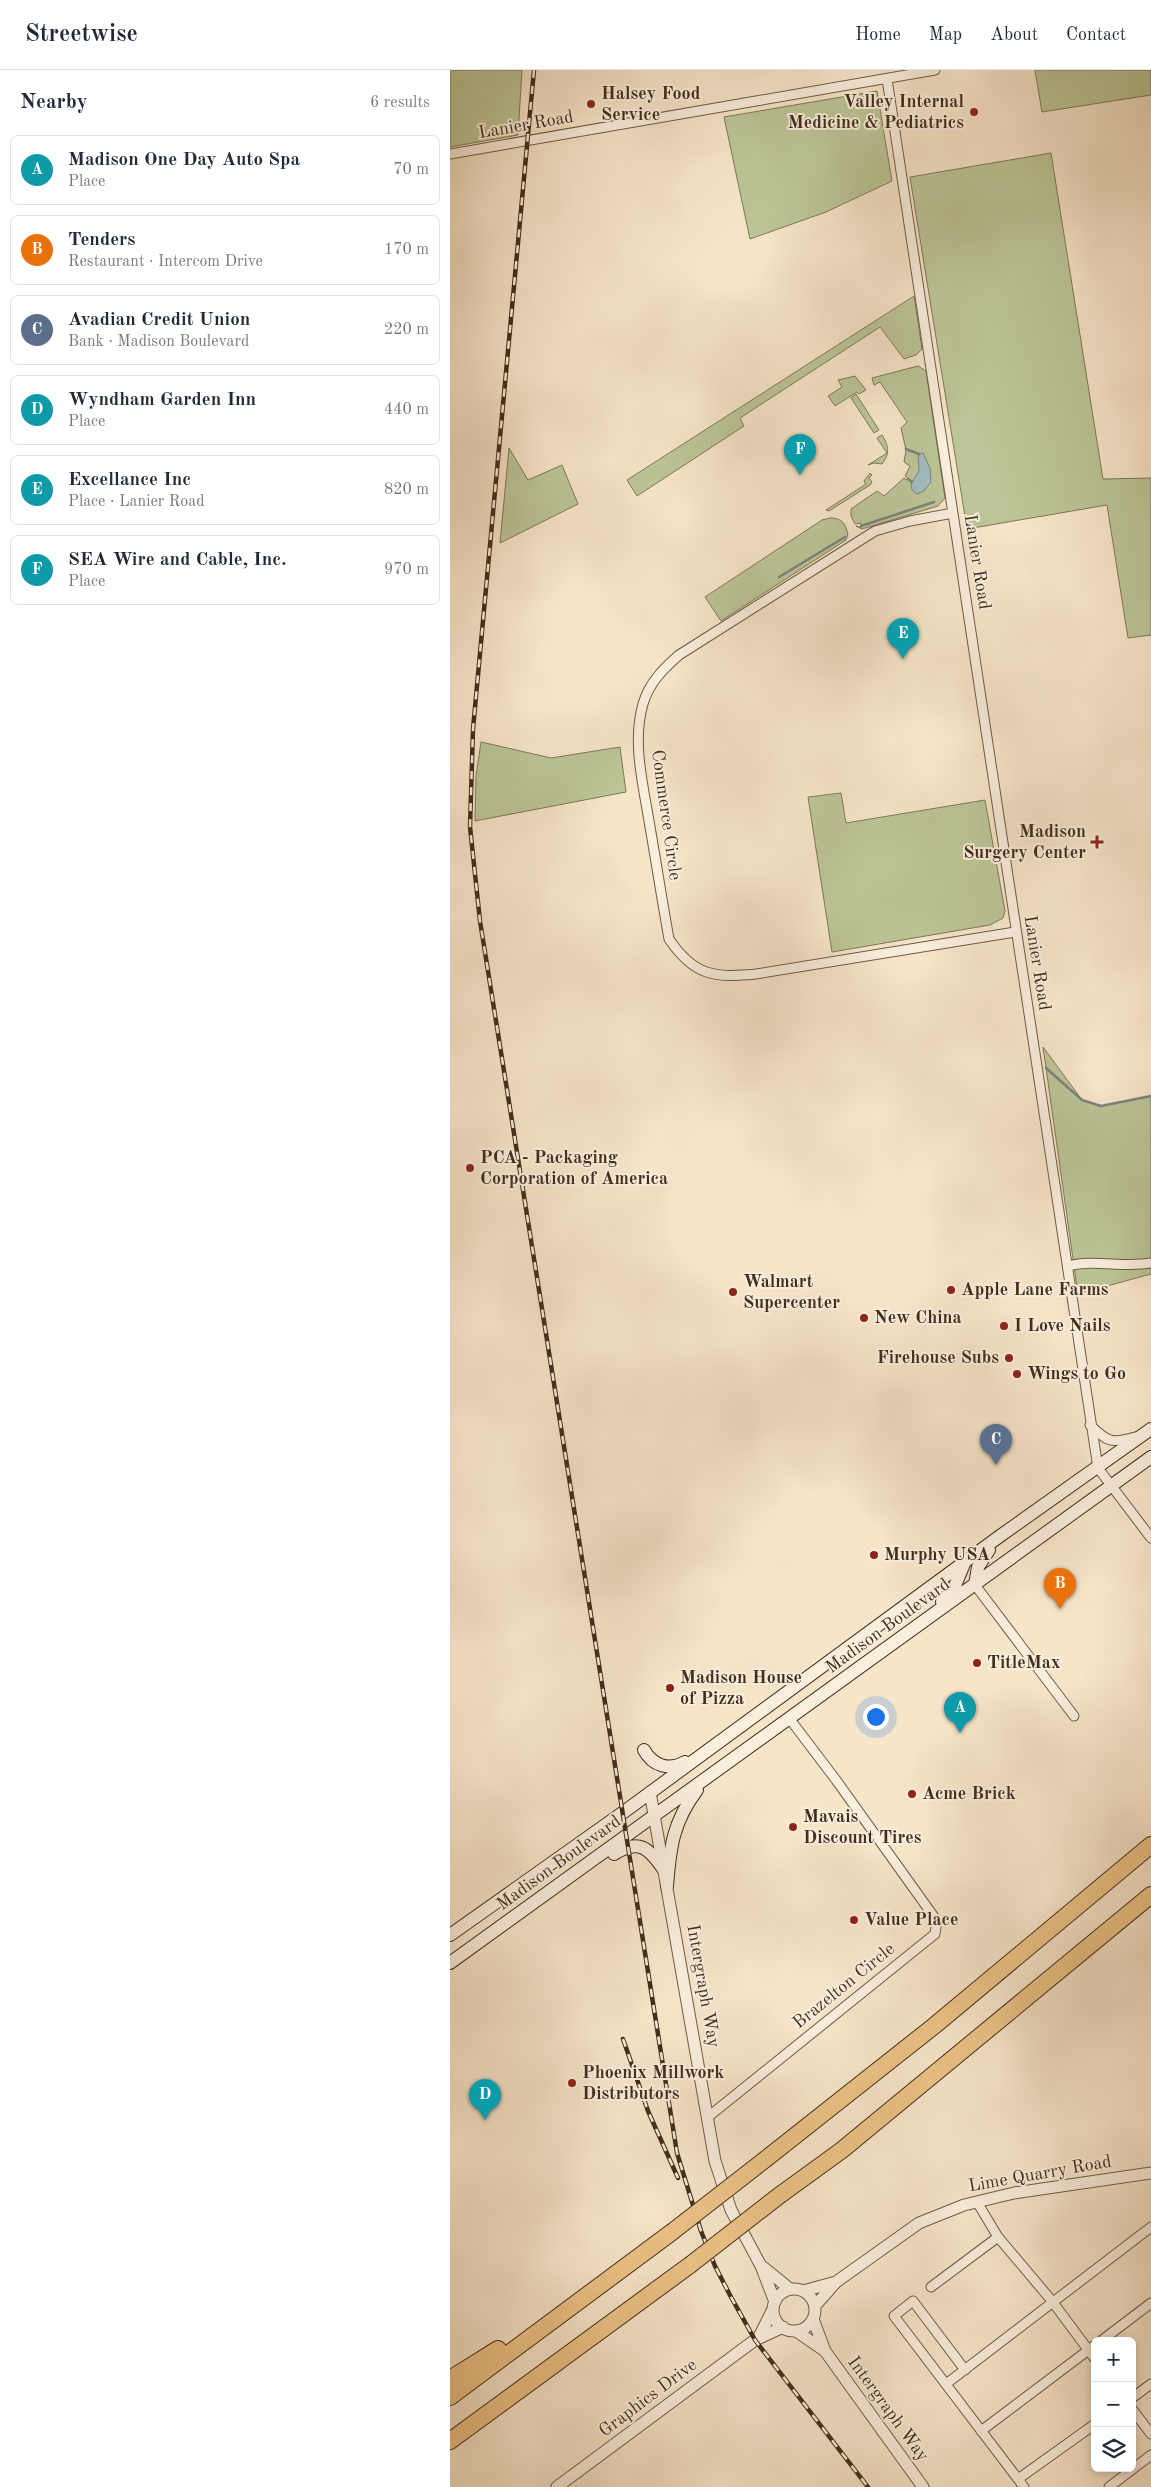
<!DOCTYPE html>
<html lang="en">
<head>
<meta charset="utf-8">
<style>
  body { margin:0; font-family:"Old Standard TT",serif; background:#f6f6f7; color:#1f2937 }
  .controls { position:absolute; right:15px; bottom:15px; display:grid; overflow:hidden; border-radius:8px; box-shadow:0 2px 8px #0003 }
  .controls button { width:45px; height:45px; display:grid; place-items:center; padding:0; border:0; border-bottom:1px solid #e0e1e3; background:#fff; color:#1f2937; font:25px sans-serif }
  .you { position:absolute; left:425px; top:1646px; width:18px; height:18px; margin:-12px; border:4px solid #fff; border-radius:50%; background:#1a73e8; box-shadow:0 0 0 8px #1a73e833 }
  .badge { display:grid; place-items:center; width:32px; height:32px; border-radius:50%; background:#0b8043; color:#fff; font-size:16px; font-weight:700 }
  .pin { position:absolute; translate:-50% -41px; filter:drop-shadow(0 1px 2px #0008) }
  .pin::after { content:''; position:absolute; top:26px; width:18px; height:15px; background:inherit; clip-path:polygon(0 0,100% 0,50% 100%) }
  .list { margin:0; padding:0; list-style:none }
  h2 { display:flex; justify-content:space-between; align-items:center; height:65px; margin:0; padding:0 20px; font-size:21px }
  h2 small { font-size:16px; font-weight:400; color:#747a83 }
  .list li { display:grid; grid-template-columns:32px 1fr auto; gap:15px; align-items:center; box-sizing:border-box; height:70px; margin:0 10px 10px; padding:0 10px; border:1px solid #e0e1e3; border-radius:8px }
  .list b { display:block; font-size:19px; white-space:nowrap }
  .list p { margin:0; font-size:16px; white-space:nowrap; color:#747a83 }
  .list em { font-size:16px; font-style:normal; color:#747a83 }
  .icon { flex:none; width:28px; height:28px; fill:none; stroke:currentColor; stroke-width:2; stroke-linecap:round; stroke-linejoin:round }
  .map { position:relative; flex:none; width:701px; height:2417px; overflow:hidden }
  header { display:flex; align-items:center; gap:30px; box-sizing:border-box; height:70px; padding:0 25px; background:#fff; border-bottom:1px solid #e0e1e3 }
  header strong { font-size:24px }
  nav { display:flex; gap:28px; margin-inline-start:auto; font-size:18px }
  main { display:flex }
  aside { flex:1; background:#fff }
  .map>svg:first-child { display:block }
  .green { fill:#bcc597; stroke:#7e7958 }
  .water { fill:#a3bcc2; stroke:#7c837e }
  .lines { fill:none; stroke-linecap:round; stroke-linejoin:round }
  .stream { stroke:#7c837e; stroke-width:2.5 }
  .minor-casing { stroke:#6e5b45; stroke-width:11 }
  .tertiary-casing { stroke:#6e5b45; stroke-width:13 }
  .secondary-casing { stroke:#412d19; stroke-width:14 }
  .motorway-casing { stroke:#412d19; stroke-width:18 }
  .minor { stroke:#faeedd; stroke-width:9 }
  .tertiary { stroke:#faeedd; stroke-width:11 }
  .secondary { stroke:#faeedd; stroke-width:12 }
  .motorway { stroke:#ecc285; stroke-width:16 }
  .rail-casing { stroke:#412d19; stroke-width:4.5 }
  .rail { stroke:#faeedd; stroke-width:2.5; stroke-dasharray:8; stroke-linecap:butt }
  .motorway-bridge-casing { stroke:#412d19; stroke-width:18; stroke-linecap:butt }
  .motorway-bridge { stroke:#ecc285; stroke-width:16 }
  .poi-dot { fill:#8f2418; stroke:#faeedd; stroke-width:2 }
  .labels { text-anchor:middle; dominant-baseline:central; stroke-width:4; stroke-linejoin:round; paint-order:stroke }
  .poi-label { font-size:18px; font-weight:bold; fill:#412d19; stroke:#faeedd; text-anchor:start }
  .street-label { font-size:18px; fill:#412d19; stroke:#faeedd }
</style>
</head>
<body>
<header>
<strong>Streetwise</strong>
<nav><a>Home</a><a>Map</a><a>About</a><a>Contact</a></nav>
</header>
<main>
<aside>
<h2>Nearby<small>6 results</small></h2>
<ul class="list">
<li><span class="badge" style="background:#0f9aa8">A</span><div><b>Madison One Day Auto Spa</b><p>Place</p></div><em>70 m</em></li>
<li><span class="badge" style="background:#e8710a">B</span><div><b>Tenders</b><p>Restaurant · Intercom Drive</p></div><em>170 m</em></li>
<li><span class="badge" style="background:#5c6f8a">C</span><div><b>Avadian Credit Union</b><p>Bank · Madison Boulevard</p></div><em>220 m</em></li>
<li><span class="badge" style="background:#0f9aa8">D</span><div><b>Wyndham Garden Inn</b><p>Place</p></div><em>440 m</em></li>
<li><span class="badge" style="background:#0f9aa8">E</span><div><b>Excellance Inc</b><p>Place · Lanier Road</p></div><em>820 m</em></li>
<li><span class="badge" style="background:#0f9aa8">F</span><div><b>SEA Wire and Cable, Inc.</b><p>Place</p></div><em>970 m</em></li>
</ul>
</aside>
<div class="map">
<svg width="701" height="2417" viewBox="0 0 701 2417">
  <rect width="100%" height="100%" fill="#f7e5ca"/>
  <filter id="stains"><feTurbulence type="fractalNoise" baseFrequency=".004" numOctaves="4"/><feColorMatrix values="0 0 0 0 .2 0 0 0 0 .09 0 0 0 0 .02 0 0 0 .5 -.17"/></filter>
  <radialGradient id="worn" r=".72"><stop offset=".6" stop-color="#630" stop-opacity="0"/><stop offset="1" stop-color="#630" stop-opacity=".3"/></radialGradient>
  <path class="green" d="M0,0H72L68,65L0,77Z
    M585,0H701V25L592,42Z
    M427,21L442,111L376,142L300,169L274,47Z
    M601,83L653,409L701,408V565L678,568L657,435L517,459L460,107Z
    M464,226L472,279L466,285L454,289L430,257L290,348L294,356L187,426L177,410Z
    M468,296L476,301L495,428L488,436L412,459L406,456L411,458V453L405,454L401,446V439L427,421L434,426L454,408L457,410L458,408L455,406L460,396L454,392L456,380L451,358L457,352L430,312L424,315L422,308Z
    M405,306L416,320L409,324L407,322L385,336L378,326L392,317L388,310Z
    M406,324L429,360L424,363L401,328Z
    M432,365C439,376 440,384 432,394L424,393L418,395L437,383L427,368Z
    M59,378L78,410L112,395L128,434L50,473Z
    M420,403L422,405L419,408L422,412L420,415L379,441L376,440L416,414L414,411Z
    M380,448C392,448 395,453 398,464L396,470L271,551L255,527L372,450Z
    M31,672L101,688L170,677L176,722L25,751L26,706Z
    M391,723L396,753L535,730L555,841L553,848L540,855L382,882L358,727Z
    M593,977L632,1030L651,1036L701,1026V1204L628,1224Z"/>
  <path class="water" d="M473,383L480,398L481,412L474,421L467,424L462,420L461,414L469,401L468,385Z"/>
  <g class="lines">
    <path class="stream" d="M456,379L469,384
      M458,409L462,412
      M411,456L484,432
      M329,507L395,467
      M596,998L632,1030L651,1036L701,1026"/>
    <g class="minor-casing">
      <path id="minor" d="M437,9L648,1398L701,1468
        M0,84L485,0
        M503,443L460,451L425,461L229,585C213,599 199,613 193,634C182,672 193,714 199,751C206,791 212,830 219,869C244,906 264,908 306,904L565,862
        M618,1196C645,1189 673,1198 701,1193
        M640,1355C657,1372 662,1374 685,1367
        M525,1515L624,1646
        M258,2047L485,1864L487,1851L386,1710L339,1648
        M527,2132L548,2167L602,2231L645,2289
        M481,2217L548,2167
        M651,2271L701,2233
        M515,2300L463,2231L444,2246L574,2417
        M496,2314L701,2157
        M682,2328L701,2314
        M682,2339L701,2364
        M531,2361L645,2275
        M568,2409L645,2354
        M659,2417L701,2385"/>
    </g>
    <g class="tertiary-casing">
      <path id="tertiary" d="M200,1722L265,2091L281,2140L311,2196L325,2232
        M313,2197L340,2219
        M323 2240a21 21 0 1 1 42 0a21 21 0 1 1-42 0Z
        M353,2221L386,2212
        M365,2236L386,2212L469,2153L514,2135L564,2123L701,2103
        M363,2249L375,2281L473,2417
        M346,2261L375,2281
        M309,2267L323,2239
        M107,2417L305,2270L333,2257"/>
    </g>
    <g class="secondary-casing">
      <path id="secondary" d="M525,1515L528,1497L539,1480
        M492,1532L504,1518L514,1494
        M194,1680C203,1696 219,1701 235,1692
        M164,1784C189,1768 199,1778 214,1800
        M217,1816C220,1777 223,1752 247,1720
        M0,1865L171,1744L550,1466L701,1359
        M0,1893L701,1387"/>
    </g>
    <g class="motorway-casing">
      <path id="motorway" d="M317,2088L484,1956L701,1775
        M330,2125L392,2080L701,1825
        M0,2309L48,2279
        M0,2327L222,2162
        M0,2371L240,2195"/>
    </g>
    <use href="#minor" class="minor"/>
    <use href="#tertiary" class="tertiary"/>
    <use href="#secondary" class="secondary"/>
    <use href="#motorway" class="motorway"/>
    <g class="rail-casing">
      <path id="rail" d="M84,0L23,659L20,757L30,851L227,2083L251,2161L265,2196L281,2227L305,2270L418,2417
        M173,1969L198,2041L228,2108"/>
    </g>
    <use href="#rail" class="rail"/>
    <g class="motorway-bridge-casing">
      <path id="motorway-bridge" d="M222,2162L317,2088
        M240,2195L330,2125"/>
    </g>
    <use href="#motorway-bridge" class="motorway-bridge"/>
  </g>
  <g class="poi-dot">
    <circle cx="141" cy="34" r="5"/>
    <circle cx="524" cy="42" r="5"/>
    <path d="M644.5 764.5h5v5h5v5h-5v5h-5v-5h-5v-5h5z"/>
    <circle cx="20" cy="1098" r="5"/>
    <circle cx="501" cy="1220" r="5"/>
    <circle cx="283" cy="1222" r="5"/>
    <circle cx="414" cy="1248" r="5"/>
    <circle cx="554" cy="1256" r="5"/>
    <circle cx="559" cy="1288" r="5"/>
    <circle cx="567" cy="1304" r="5"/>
    <circle cx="424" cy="1485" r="5"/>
    <circle cx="527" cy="1593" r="5"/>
    <circle cx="220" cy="1618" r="5"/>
    <circle cx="462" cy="1724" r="5"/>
    <circle cx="343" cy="1757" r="5"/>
    <circle cx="404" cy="1850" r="5"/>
    <circle cx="122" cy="2013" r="5"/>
  </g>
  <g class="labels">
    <g class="poi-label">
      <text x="151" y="24">Halsey Food<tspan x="151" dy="21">Service</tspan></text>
      <text x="514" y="32" text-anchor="end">Valley Internal<tspan x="514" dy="21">Medicine &amp; Pediatrics</tspan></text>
      <text x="636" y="762" text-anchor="end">Madison<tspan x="636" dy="21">Surgery Center</tspan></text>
      <text x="30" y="1088">PCA - Packaging<tspan x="30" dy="21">Corporation of America</tspan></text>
      <text x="293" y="1212">Walmart<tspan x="293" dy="21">Supercenter</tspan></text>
      <text x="511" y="1220">Apple Lane Farms</text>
      <text x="424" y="1248">New China</text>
      <text x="564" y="1256">I Love Nails</text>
      <text x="549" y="1288" text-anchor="end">Firehouse Subs</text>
      <text x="577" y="1304">Wings to Go</text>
      <text x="434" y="1485">Murphy USA</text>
      <text x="537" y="1593">TitleMax</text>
      <text x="230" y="1608">Madison House<tspan x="230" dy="21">of Pizza</tspan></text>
      <text x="472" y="1724">Acme Brick</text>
      <text x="353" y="1747">Mavais<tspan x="353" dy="21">Discount Tires</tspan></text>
      <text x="414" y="1850">Value Place</text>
      <text x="132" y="2003">Phoenix Millwork<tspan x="132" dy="21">Distributors</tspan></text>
    </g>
    <g class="street-label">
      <text transform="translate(76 55) rotate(-10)">Lanier Road</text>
      <text transform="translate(527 492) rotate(81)">Lanier Road</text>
      <text transform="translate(216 745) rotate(82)">Commerce Circle</text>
      <text transform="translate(587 893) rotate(81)">Lanier Road</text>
      <text transform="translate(438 1556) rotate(-36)">Madison Boulevard</text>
      <text transform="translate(109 1793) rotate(-36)">Madison Boulevard</text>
      <text transform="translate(253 1916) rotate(80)">Intergraph Way</text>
      <text transform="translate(394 1916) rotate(-39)">Brazelton Circle</text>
      <text transform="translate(590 2104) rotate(-10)">Lime Quarry Road</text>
      <text transform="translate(198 2328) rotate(-37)">Graphics Drive</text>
      <text transform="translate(438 2339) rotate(54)">Intergraph Way</text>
    </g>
  </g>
  <rect width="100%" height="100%" filter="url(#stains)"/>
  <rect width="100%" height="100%" fill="url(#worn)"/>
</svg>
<div class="controls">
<button>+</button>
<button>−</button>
<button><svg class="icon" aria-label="layers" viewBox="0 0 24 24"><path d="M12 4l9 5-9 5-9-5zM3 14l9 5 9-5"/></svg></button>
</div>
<div class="you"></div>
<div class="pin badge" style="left:510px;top:1663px;background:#0f9aa8">A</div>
<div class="pin badge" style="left:610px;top:1539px;background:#e8710a">B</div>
<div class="pin badge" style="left:546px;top:1395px;background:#5c6f8a">C</div>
<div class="pin badge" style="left:35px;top:2050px;background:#0f9aa8">D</div>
<div class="pin badge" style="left:453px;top:589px;background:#0f9aa8">E</div>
<div class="pin badge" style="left:350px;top:405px;background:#0f9aa8">F</div>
</div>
</main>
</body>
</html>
